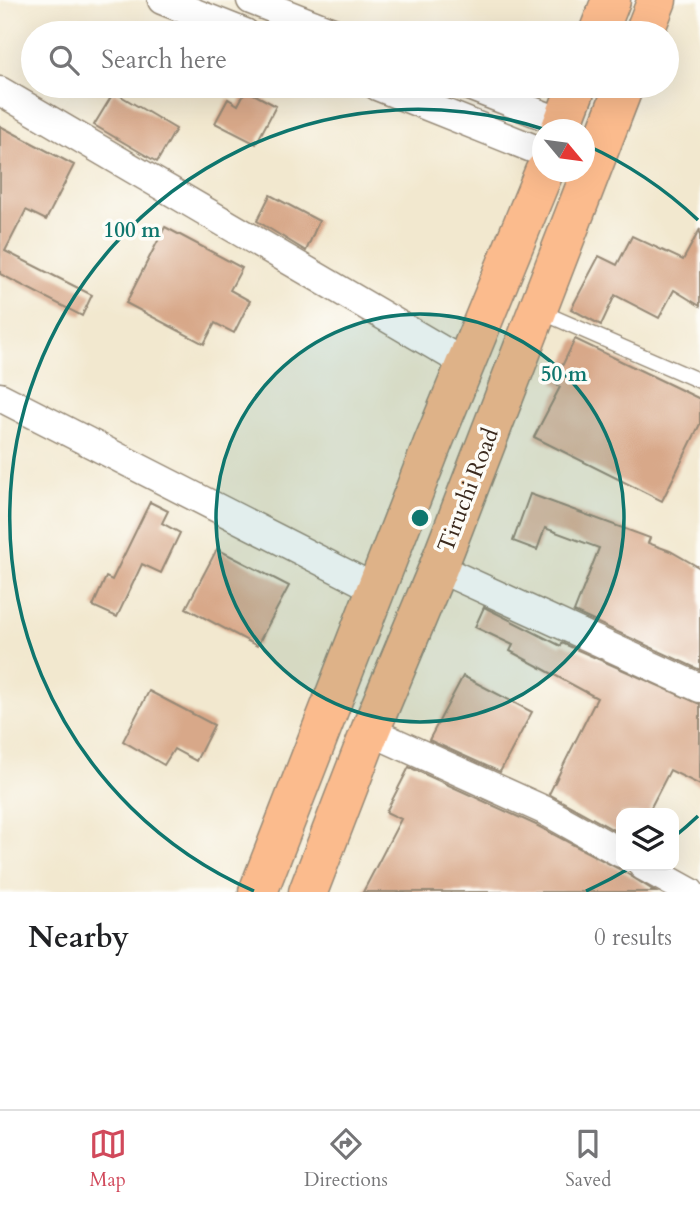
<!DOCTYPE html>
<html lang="en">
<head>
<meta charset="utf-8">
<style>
  body { margin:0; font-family:Cardo,serif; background:#f2f2f2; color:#202124 }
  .controls { position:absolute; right:21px; bottom:21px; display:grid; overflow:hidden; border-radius:14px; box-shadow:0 7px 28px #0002 }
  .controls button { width:63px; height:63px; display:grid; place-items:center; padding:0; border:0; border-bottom:2px solid #e0e0e0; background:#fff; color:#202124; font:35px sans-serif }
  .compass { position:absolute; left:532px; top:119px; width:63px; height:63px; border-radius:50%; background:#fff; box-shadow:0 7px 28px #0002; rotate:119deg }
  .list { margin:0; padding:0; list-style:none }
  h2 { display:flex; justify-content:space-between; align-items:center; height:91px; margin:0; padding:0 28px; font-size:30px }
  h2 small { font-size:23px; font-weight:400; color:#757577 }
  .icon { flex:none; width:38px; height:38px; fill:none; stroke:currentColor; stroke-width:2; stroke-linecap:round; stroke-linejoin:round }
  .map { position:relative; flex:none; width:700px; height:892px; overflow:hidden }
  .search { position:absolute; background:#fff; box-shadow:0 7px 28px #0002; left:21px; right:21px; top:21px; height:77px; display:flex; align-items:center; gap:18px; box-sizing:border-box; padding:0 24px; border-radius:38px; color:#757577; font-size:26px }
  .sheet { height:217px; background:#fff }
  nav { display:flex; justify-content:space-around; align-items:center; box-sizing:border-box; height:98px; border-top:2px solid #e0e0e0; background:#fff; font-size:19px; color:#757577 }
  nav a { display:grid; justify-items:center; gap:4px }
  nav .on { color:#d1495b }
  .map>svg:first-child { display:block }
  .building { fill:#d8a889 }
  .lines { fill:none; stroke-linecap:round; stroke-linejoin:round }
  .service-casing { stroke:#968976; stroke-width:17 }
  .minor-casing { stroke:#968976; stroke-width:31 }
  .trunk-casing { stroke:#968976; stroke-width:41 }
  .service { stroke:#fff; stroke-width:14 }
  .minor { stroke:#fff; stroke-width:28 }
  .trunk { stroke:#fbbb8d; stroke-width:38 }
  .ring { fill:none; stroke:#0f766e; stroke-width:3.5 }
  .labels { text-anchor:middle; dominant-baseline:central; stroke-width:7; stroke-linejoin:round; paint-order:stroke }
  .street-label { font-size:23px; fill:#3b2a1e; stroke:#fdfcf7 }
  .centre { fill:#0f766e; stroke:#fdfcf7; stroke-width:3.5 }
  .ring-label { font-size:21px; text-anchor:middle; font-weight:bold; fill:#0f766e; stroke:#fdfcf7; stroke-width:7; stroke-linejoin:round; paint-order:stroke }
</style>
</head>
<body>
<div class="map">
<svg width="700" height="892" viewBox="0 0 700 892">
  <rect width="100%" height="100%" fill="#fdfcf7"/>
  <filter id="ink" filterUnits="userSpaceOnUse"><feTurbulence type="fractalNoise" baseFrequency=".0143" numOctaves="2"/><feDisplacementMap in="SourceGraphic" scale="14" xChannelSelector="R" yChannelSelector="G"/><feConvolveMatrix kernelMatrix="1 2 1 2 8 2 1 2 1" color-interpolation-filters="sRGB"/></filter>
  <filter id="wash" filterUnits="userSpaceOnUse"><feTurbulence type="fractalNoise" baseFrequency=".00686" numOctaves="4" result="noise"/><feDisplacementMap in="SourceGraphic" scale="28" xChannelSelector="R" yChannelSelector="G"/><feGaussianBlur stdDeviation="1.57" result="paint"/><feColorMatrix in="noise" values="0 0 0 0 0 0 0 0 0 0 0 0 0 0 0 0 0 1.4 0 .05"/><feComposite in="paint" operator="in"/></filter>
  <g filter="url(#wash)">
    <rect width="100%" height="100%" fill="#f2e8cf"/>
    <g id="blocks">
      <path class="building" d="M246,90L276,106L256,144L215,123L228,99L238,105Z
        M114,92L176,129L157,162L94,125Z
        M0,126L74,165L46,220L26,210L5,251L92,295L82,316L0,274Z
        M270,195L319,221L306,251L257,221Z
        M165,227L242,268L230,290L250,301L234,333L215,323L204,344L126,303Z
        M700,229V306L674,290L659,318L615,295L601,325L571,309L599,256L617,265L632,236L683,260Z
        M575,339L700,399V424L662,501L534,437L560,387L554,383Z
        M530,494L650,538L648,543L670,551L700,568V670L574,612L599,548L545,528L537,550L513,541Z
        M150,502L168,511L162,523L180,533L161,573L142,564L117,617L93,606L106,577L112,580Z
        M217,549L289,586L257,646L186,608Z
        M484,607L561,646L562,643L700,704V785L670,770L648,813H621V834L549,794L597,698L510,651L513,645L475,627Z
        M463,676L532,712L500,772L429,740Z
        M149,691L214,725L196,761L174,749L164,765L123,741Z
        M409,767L536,825L621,870L656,892H363L401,819L386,812Z"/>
    </g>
  </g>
  <g filter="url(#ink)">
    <use href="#blocks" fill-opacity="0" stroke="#968976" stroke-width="2"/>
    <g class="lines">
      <g class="service-casing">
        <path id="service" d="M539,311L700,381"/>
      </g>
      <g class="minor-casing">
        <path id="minor" d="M162,0L245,33
          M251,0L335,33
          M377,86L542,152
          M469,86L563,123
          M0,91L466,364
          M0,397L378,590
          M438,568L700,688
          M370,731L544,810L621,853
          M643,866L690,892"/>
      </g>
      <g class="trunk-casing">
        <path id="trunk" d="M598,33L611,0
          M644,33L657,0
          M560,130L577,86
          M258,892L433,443L544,172
          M308,892L370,731L438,568L624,86"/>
      </g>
      <use href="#service" class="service"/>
      <use href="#minor" class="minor"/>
      <use href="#trunk" class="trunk"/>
    </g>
  </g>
  <circle cx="420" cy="518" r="204" fill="#0f766e" fill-opacity=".12"/>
  <g class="ring">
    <circle cx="420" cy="518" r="204"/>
    <path d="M698 816A408 408 0 0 1 674 837M633 866A408 408 0 0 1 586 891M254 891A408 408 0 0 1 543 129M586 145A408 408 0 0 1 698 220"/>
  </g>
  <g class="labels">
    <g class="street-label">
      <text transform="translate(468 490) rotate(-69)">Tiruchi Road</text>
    </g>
  </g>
  <circle cx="420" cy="518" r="10" class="centre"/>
  <g class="ring-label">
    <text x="132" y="237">100 m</text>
    <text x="564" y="381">50 m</text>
  </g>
</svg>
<div class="controls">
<button><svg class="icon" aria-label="layers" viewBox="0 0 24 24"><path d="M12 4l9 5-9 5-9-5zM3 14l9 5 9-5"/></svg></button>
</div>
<svg class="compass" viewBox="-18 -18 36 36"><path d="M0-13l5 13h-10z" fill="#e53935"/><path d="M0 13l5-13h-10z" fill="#757577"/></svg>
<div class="search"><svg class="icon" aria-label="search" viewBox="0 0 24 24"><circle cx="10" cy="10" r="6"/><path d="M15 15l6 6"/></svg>Search here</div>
</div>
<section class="sheet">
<h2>Nearby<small>0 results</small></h2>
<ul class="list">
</ul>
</section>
<nav>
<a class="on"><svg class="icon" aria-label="map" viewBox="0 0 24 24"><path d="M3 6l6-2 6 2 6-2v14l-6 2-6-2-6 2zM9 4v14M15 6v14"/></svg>Map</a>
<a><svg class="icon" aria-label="directions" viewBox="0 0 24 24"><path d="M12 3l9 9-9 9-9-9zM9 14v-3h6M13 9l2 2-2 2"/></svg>Directions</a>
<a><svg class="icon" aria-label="saved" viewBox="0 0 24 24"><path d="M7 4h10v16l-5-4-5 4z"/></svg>Saved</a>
</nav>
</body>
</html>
